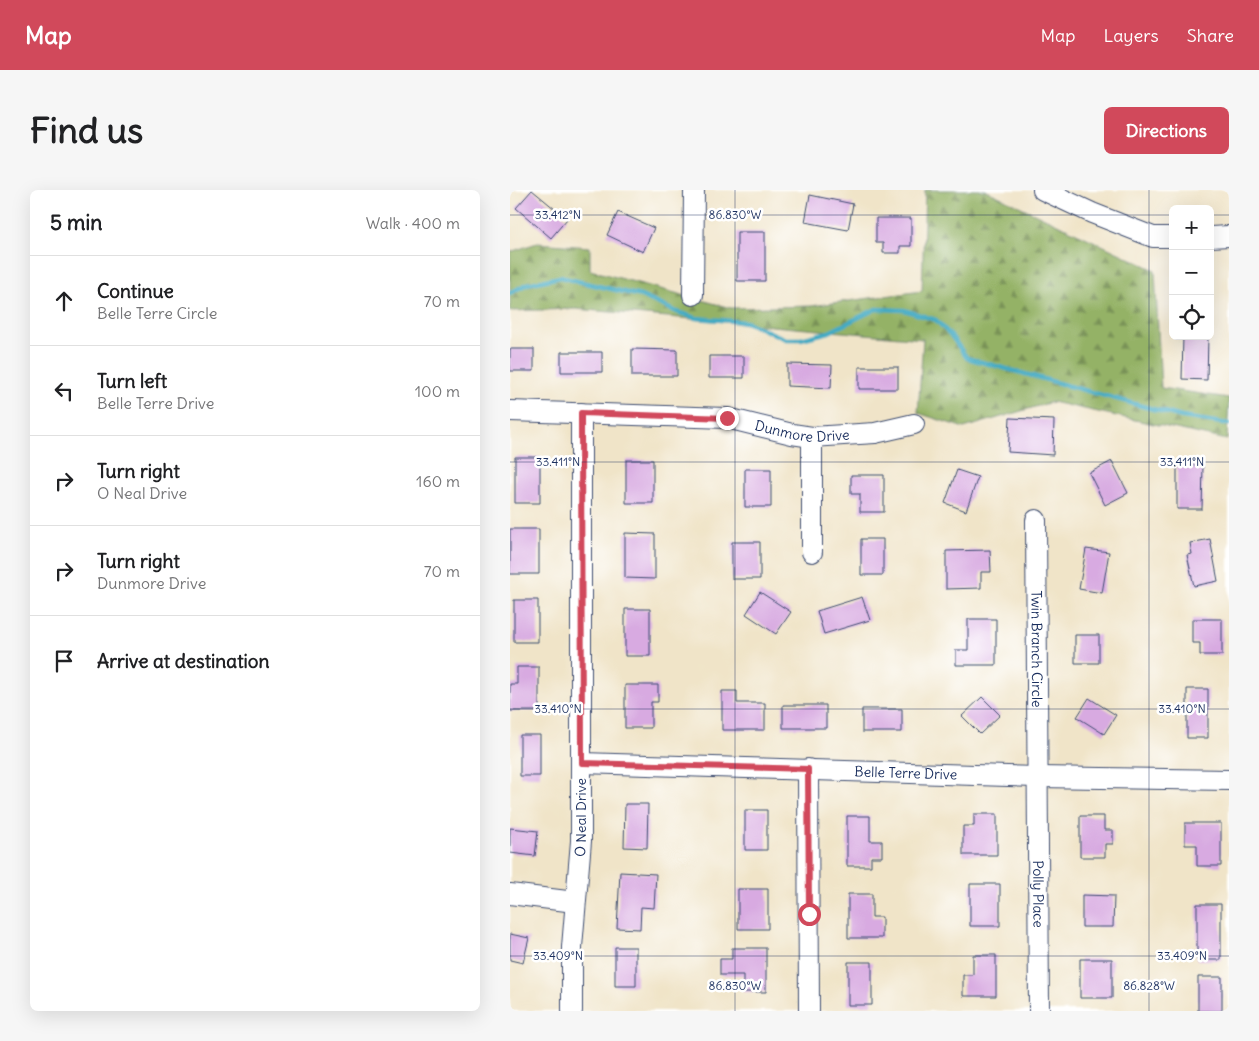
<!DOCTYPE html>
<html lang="en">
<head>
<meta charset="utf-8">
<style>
  body { margin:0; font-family:Delius,sans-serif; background:#f6f6f6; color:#202124 }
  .controls { position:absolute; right:15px; top:15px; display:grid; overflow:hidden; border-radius:8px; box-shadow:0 5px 20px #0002 }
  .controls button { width:45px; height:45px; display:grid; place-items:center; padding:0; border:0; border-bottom:1px solid #e0e0e0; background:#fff; color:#202124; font:25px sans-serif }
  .stop { position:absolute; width:15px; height:15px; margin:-11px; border:4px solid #d1495b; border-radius:50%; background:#fff }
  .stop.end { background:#d1495b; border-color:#fff; box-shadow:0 1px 5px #0008 }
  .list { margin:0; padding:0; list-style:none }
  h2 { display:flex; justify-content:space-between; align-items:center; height:65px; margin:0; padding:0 20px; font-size:21px }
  h2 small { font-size:16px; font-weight:400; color:#757577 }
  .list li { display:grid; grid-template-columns:32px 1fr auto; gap:15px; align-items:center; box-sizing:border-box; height:90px; padding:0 20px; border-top:1px solid #e0e0e0 }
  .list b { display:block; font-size:19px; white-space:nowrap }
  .list p { margin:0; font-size:16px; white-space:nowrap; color:#757577 }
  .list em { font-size:16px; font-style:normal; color:#757577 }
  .icon { flex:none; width:28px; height:28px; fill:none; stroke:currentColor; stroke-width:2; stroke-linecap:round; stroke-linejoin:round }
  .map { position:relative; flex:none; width:719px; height:821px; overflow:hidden; border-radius:8px }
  header { display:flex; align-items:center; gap:30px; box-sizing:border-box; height:70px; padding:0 25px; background:#d1495b; color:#fff }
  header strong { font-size:24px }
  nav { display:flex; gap:28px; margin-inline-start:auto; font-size:18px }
  .intro { display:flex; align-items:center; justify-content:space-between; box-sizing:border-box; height:120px; padding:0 30px }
  h1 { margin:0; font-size:35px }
  .button { padding:12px 22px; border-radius:8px; background:#d1495b; color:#fff; font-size:18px; font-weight:700 }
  main { display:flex; gap:30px; padding:0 30px }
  aside { flex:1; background:#fff; border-radius:8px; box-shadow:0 5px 20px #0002 }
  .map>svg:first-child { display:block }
  .forest { fill:url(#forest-firs); stroke:#587062 }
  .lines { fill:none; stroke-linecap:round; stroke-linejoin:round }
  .stream { stroke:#44abc4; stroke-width:4.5 }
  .building { fill:#d8aae1 }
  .minor-casing { stroke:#3b4a6e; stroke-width:22 }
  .minor { stroke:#fff; stroke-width:20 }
  .route { stroke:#d1495b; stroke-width:6 }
  .ticks { fill:none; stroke:#1b2f5e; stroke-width:1; stroke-opacity:0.45 }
  .labels { text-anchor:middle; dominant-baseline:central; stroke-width:5; stroke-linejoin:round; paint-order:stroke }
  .street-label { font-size:14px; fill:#1b2f5e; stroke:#fff }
  .ticks-label { font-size:12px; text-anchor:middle; fill:#1b2f5e; stroke:#fff; stroke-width:5; stroke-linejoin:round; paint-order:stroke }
</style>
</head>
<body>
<header>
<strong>Map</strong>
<nav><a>Map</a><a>Layers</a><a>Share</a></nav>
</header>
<div class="intro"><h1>Find us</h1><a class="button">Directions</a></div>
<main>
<aside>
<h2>5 min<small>Walk · 400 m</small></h2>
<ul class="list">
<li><svg class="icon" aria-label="ahead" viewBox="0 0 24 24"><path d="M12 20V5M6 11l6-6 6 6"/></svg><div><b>Continue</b><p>Belle Terre Circle</p></div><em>70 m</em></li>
<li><svg class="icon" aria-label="left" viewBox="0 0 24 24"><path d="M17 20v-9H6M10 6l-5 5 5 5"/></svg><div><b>Turn left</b><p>Belle Terre Drive</p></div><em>100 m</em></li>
<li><svg class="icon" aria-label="right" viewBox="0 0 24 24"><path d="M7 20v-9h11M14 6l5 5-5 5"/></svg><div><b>Turn right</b><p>O Neal Drive</p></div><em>160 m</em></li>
<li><svg class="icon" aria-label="right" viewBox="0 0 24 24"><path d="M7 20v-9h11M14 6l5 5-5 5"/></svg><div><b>Turn right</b><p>Dunmore Drive</p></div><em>70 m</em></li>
<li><svg class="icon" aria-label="arrive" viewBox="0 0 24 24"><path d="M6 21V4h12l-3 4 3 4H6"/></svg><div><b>Arrive at destination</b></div></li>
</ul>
</aside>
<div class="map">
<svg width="719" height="821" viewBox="0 0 719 821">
  <defs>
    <pattern id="forest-firs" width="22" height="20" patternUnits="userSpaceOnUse" patternTransform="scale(1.25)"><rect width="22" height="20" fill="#94b266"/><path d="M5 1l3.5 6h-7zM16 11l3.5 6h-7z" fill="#789157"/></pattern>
  </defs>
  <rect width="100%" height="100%" fill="#fff"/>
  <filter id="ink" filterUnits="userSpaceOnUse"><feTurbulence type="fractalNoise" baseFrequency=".02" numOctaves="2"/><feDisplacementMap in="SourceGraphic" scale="10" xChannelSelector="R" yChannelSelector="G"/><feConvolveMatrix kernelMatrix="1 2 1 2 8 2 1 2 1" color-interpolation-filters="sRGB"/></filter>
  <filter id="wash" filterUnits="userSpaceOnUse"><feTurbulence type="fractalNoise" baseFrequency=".0096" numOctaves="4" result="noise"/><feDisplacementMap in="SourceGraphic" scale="20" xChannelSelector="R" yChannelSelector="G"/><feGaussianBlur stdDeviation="1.12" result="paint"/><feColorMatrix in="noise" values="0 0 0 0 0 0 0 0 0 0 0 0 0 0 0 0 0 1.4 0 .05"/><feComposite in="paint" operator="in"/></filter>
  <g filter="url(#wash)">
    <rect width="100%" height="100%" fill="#f0e4c8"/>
    <path class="forest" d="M415,0H475L645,80L651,198L719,208L717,250L542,212L454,238L408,223L413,149L65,119L0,121V62L27,53L80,57V80L221,118L301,116L412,101Z"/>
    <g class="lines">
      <path class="stream" d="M0,103L17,94L50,87L131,106L167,122L186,128L236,132L276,149H291L319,142L366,119L394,120L426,130L442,147L457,168L672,227L719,234"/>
    </g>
    <g id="blocks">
      <path class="building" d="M22,0L57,29L41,48L6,18Z
        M300,5L343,14L338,40L295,32Z
        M108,22L144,38L133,62L97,45Z
        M366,28H401V56H390V63H373V53H366Z
        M227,42H255V91H227Z
        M673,146H698L697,190L672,189Z
        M0,159H24V181H0Z
        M122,159L167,160V186H122Z
        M51,162H92V182H51Z
        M199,166H234V188H199Z
        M277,174L322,175L321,198L277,196Z
        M349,177H388V199H349Z
        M500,228L544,230L543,265L498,262Z
        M5,267H30V313H5Z
        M116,270H143V313H116Z
        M602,271L618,303L595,315L579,283Z
        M667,275H693L692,319H667Z
        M235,279H261V317H235Z
        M447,280L468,287L456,321L435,313Z
        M341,285H374V322H350V304H341Z
        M0,339H29V384H0Z
        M115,343L145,344V389L115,388Z
        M351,349H373V385H351Z
        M700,349L708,391L684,396L677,365L682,364L680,353Z
        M222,352H250V389H222Z
        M576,359L599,362L592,403L569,399Z
        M480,360L481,382H471V398L436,399V361Z
        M250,402L281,422L266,444L236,424Z
        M352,407L360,430L314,444L307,421Z
        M4,410H28V452H4Z
        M115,419H140V466H115Z
        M458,429H486V475H446V460H458Z
        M682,429H712V465H690V453H682Z
        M565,445H589V473H565Z
        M7,477H29V521H0V494H7Z
        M115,495H148V512H141V538H115Z
        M677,499H698V548H677Z
        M212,501H227V513H255V540H212Z
        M472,507L490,525L470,544L452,526Z
        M579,508L606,525L594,544L567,527Z
        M273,515H316V538H273Z
        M352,519H392V542H352Z
        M10,545H30V586H10Z
        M115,614H138L137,658L114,657Z
        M235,620H257V660H235Z
        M464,624H487V665H453V636H464Z
        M337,626H360V651H372V667H361V676H337Z
        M570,626H594V640H603V654H595V667H570Z
        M675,633H711V676H687V655H675Z
        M0,638L28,641L25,666L0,663Z
        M110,682L146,684L144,718L131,717L130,739L107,738Z
        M460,694H490V736H460Z
        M228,699H258V739H228Z
        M338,704H362V727H372V748H338Z
        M572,705L604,706L603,737H572Z
        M687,714H711V770H687Z
        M0,744L19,748L13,773L0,770Z
        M105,757H126V796H105Z
        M222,758H256V802H233V785H210V769H222Z
        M463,765H486V806H453V785H463Z
        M570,769H602V808H570Z
        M338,772H362V815H338Z
        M688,787H712V821H688Z"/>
    </g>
  </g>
  <g filter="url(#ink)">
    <use href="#blocks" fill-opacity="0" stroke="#3b4a6e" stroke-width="1"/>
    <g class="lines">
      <g class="minor-casing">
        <g id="minor">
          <path d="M533,0L582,23L643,47H663"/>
          <path d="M700,47L719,46"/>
          <path d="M183,105L184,0"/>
          <path id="s1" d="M0,221L217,228L282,244L302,247L365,243L404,234"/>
          <path d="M302,247V362"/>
          <path id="s2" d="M526,330L529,821"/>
          <path id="s3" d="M72,573L528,587L719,590"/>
          <path d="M298,579L299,821"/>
          <path d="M0,704L65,712"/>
          <path id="s4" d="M62,821V757L71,651V223"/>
        </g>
      </g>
      <use href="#minor" class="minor"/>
    </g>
  </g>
  <g class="lines" filter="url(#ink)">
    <path class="route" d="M217,228L71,223L72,573L298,579L299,724"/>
  </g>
  <path class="ticks" d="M225,0V821M639,0V821M0,25H663M700,25H719M0,272H719M0,519H719M0,766H719"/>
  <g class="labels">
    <g class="street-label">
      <text stroke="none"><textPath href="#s1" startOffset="294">Dunmore Drive</textPath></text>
      <text stroke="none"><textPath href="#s2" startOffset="129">Twin Branch Circle</textPath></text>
      <text stroke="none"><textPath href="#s3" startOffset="324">Belle Terre Drive</textPath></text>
      <text stroke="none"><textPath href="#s4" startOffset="194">O Neal Drive</textPath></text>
      <text stroke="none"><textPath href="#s2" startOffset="374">Polly Place</textPath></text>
    </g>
  </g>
  <g class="ticks-label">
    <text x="48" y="29">33.412°N</text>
    <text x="225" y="29">86.830°W</text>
    <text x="48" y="276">33.411°N</text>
    <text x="672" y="276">33.411°N</text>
    <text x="48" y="523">33.410°N</text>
    <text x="672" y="523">33.410°N</text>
    <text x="48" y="770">33.409°N</text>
    <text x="672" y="770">33.409°N</text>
    <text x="225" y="800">86.830°W</text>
    <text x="639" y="800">86.828°W</text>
  </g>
</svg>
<div class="controls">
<button>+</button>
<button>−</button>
<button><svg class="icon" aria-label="locate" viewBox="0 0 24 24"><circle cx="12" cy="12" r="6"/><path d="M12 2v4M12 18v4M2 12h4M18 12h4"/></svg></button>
</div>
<div class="stop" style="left:299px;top:724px"></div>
<div class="stop end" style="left:217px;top:228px"></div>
</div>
</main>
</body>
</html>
